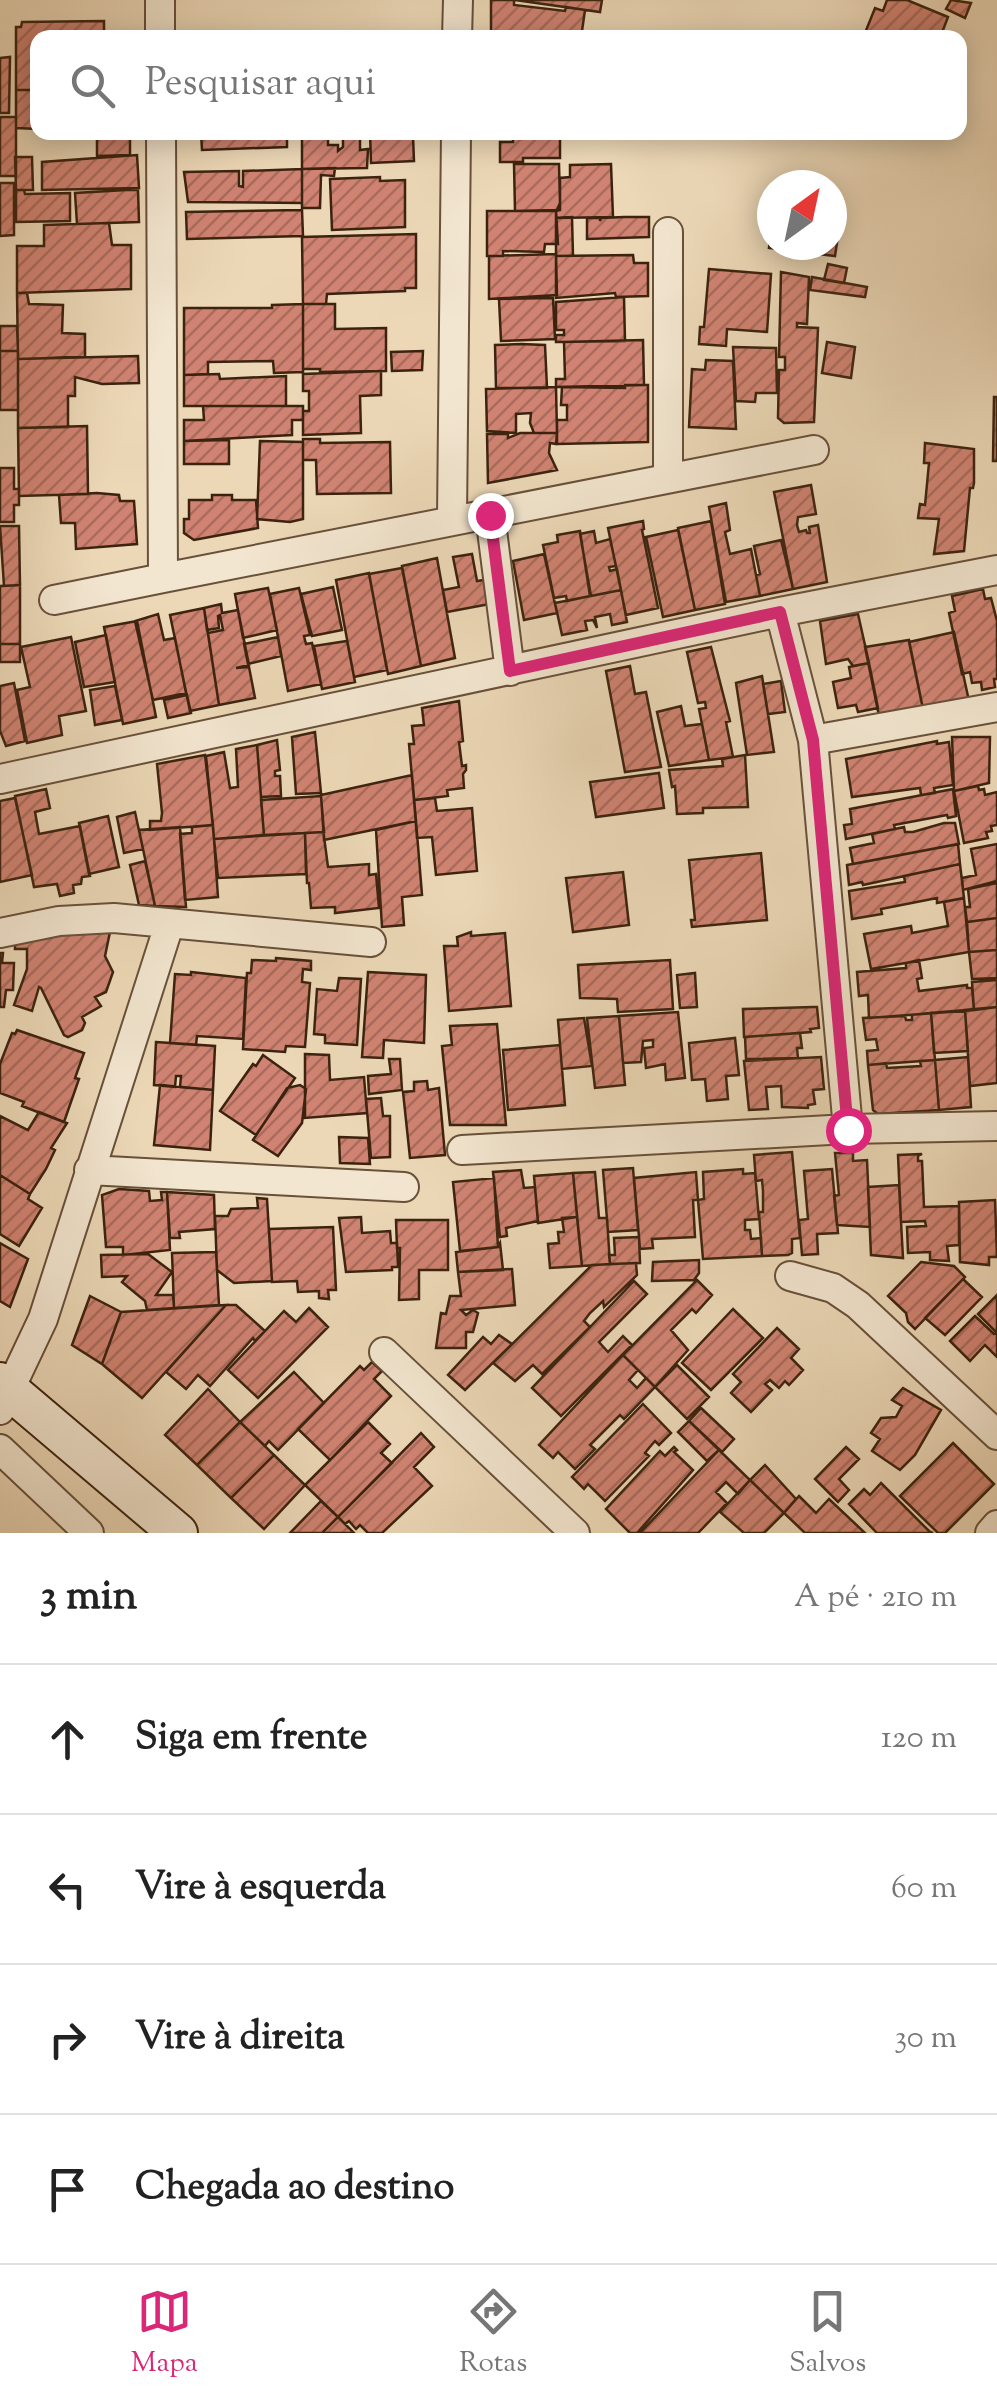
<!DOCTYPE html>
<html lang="pt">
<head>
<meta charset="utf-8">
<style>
  body { margin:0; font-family:"Sorts Mill Goudy",serif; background:#f2f2f2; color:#222 }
  .compass { position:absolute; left:757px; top:170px; width:90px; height:90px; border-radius:50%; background:#fff; box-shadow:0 5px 25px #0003; rotate:33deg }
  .stop { position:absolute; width:30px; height:30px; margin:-22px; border:8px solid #db2777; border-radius:50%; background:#fff }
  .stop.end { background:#db2777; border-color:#fff; box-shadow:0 2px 10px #0008 }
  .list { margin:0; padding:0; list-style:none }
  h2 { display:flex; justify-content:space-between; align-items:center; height:130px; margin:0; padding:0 40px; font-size:42px }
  h2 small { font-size:32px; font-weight:400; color:#767676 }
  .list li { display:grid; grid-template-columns:65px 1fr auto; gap:30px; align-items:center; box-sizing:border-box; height:150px; padding:0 40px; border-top:2px solid #e0e0e0 }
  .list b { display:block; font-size:38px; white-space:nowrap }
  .list em { font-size:32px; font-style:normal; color:#767676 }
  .icon { flex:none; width:55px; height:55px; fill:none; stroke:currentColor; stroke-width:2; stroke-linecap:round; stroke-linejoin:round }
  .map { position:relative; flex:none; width:997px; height:1533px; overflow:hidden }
  .search { position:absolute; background:#fff; box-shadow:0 5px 25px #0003; left:30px; right:30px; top:30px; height:110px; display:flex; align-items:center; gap:25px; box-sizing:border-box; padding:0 35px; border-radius:20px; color:#767676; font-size:38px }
  .sheet { height:730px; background:#fff }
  nav { display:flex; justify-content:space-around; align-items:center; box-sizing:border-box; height:140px; border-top:2px solid #e0e0e0; background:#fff; font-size:28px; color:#767676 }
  nav a { display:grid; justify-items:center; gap:5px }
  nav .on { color:#db2777 }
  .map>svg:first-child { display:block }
  .building { fill:url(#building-hatch); stroke:#3c230f; stroke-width:2.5 }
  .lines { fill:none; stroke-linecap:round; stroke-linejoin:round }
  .minor-casing { stroke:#685039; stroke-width:32 }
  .secondary-casing { stroke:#3c230f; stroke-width:42 }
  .minor { stroke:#f3e6d0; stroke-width:28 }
  .secondary { stroke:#f3e6d0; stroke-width:38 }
  .route { stroke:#db2777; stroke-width:12 }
</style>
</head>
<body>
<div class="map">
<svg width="997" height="1533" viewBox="0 0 997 1533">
  <defs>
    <pattern id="building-hatch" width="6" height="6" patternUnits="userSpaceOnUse" patternTransform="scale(2.5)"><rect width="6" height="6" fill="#d08372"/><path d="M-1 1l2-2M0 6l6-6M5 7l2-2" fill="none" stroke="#aa6b5c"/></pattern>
  </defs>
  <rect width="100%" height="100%" fill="#ecd8b7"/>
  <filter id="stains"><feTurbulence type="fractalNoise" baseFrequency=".002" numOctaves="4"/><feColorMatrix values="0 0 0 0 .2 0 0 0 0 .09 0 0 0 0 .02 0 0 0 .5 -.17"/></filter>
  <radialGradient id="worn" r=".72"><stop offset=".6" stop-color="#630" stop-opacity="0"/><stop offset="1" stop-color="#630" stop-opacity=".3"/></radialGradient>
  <path class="building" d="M491,0H514V5L565,11L566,7L585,10L581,38H491Z
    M515,0H602L600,12Z
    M887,0H907L948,17L940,38H863L875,8L883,11Z
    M951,0L971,3L965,18L946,9Z
    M104,21V38H38V90H16V27H21L22,22Z
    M400,32L413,34V38H342L343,33Z
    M10,57L9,113H0V58Z
    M16,90H38V129L16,128Z
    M0,117H16V176H0Z
    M97,132H130V155L97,156Z
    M201,132H287V147L202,150Z
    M302,132H328V145H338V151L343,147V132H360V150L368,149L367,168L302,169Z
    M370,132H421V136H413L414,161L371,163Z
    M513,132H560V158H523V162H500V142H513Z
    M137,155L139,188L42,190V162Z
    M15,157H32L33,190H16Z
    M514,164H559L560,203L557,210L515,211Z
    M611,164L613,217L556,218V211L560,210V178L570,177V165Z
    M335,168L334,176L321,175L320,208H302V169Z
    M302,169V203L188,202L184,172L239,171V186L243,187V171Z
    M380,177V181L405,180V227L332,230L330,179Z
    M0,183H14V235L0,236Z
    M16,190H24L25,194L70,193V221L16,222Z
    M126,190H138L139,222L77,224L75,193Z
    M302,210L303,236L187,239L186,212Z
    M487,211H556L558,244H545L544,252L503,251V256H487Z
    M572,217L573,256H556V218Z
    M624,217H649V237L587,239V218H600V221L601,218Z
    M109,223L112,245H131V289L17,293V246H44V225Z
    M771,227L772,245H832V235L838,236L835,256L769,248Z
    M416,234V288H405V291L327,294L326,304H303L302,237Z
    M556,254L557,295L489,299V256Z
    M633,255L634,263H648V296L616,297L615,293L556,298V256Z
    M828,264L847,268L844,283L824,280Z
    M709,269L771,274L767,332L727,329L726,346L699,344L700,327H704Z
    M781,272L809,277L807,324L797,323V327L818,328L814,422L784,423L778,418L779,370H785V357H779Z
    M812,277L867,287L865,297L810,290Z
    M17,293H27L29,304L63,305L62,333L85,334V357L18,359Z
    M624,297L625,341L556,342V335H564V330H556V302Z
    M553,298L555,339L501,341L499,299Z
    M303,304V372L274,373L273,361L208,362V374L184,375V308H272V305Z
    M303,304H335V329L386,328V371L320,372V369H303Z
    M0,326H17L18,351H0Z
    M643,340L644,385L556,387V379H565L564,342Z
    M827,342L855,347L851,378L822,373Z
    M521,344L545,345L547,388H496L495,345Z
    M733,347L776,348L777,393H756L755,402L736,401Z
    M0,351H18V410H0Z
    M423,351L422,370L392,371L391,352Z
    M138,356L139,383L102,384L75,377V396H68V427L18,428V359Z
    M706,360L733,361L736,429L689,427L692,369L705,370Z
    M381,371V395L360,396L361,433L303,435V411H309V391H303V374Z
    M219,374L220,379L286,376V406H184V375Z
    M625,385H648V442L557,444V420H567V405H561L562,387L625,388Z
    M556,387L557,433H534L530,423L531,413L516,414V433L487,431L486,389Z
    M994,397H997V461H993Z
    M203,406H303V420H292V435L184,441V420H204Z
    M87,426L88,494L19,496L18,428Z
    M520,433H557L556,444L550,443L549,453L557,470L488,483L487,434H508V438Z
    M303,439H320V443L390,442L391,493L317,494L316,460H303Z
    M229,440V464H184V441Z
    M260,441L303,442V519L290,522L257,519Z
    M925,443L974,449V483L973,488H970L964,551L934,554L939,519L918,518L920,504L925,505L929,463H924Z
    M0,468H14V489H19V505H14V522H0Z
    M811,485L816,514L798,517L797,525L799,532L806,530L807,533H810L809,527L818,525L827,582L793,589L774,492Z
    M97,493L119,495L120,501H134L137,544L76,549L75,523H61L59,495Z
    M212,495H232V500H256L258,528L194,540L184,533V519H189V500H212Z
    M726,503L730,530L725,532L730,554L751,549L760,596L726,602L709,507Z
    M643,521L644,529L642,530L658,608L626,615L608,528Z
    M711,521L725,604L695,610L678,528Z
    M0,526H19L20,585L4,586Z
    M678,530L695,610L663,617L646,537Z
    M580,531L590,596L567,601L566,596L554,598L543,545L558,542L557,535Z
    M594,531L596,543L610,539L616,566L609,567L610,571L617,569L621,590L591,596L580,534Z
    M781,540L793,589L760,596L756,575L760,574L754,546Z
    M472,554L477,581L491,579L495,603L447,612L443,590L459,587L453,557Z
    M544,554L557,613L524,620L513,561Z
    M437,558L455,658L421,666L402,566Z
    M402,568L421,666L388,674L369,574Z
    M369,573L387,670L354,677L336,580Z
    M20,585V644H0V586Z
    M333,587L342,630L312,636L301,594Z
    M268,588L277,630L243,638L235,594Z
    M299,588L310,635L304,636L306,644L312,643L321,684L288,691L270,594Z
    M983,589L985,599L991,598L997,621V679H994L995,687L982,690L981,682L972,683L970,672L962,674L949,613L955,611L952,596Z
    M621,590L627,622L612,625L610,614L595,617L597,628L593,620L585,621L587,630L562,635L555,603Z
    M221,604L222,613L238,610L249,665L236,668L249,667L255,698L219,705L208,633L223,630L220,615L218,616L219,628L207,630L204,608Z
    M204,608L219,705L190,711L170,615Z
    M158,614L164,640L175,638L186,693L153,700L135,621Z
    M858,614L869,663L853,666L848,659L826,664L820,621Z
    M137,621L156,717L123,724L104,627Z
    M954,632L969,701L923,709L909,642Z
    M106,635L115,682L84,687L75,642Z
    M71,637L86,711L59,716L62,735L27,743L17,690L30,687L21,647Z
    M278,637L281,656L248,664L244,644Z
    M909,640L923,709L879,716L865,647Z
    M347,641L355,682L322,689L314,646Z
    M0,644H20V662H0Z
    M711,647L730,721L726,722L733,757L709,760L699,709L706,708L705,702L698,703L687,652Z
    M869,663L878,708L858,712L856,705L838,708L833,682L851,678L849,667Z
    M630,666L635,694L646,692L661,767L625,772L606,671Z
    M762,676L774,752L747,755L736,683Z
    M781,681L785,712L768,714L763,684Z
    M14,683L25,741L6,746L0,731V686Z
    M115,686L122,720L95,725L90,690Z
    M187,695L191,713L168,718L164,700Z
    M459,701L463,741L459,742L462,766L466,765V770L463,774L464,788L447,790L448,796L414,800L409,744H414L412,726L424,725L422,708Z
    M681,706L685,726L702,724L709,760L669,766L657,712Z
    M315,732L321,793L296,794L292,737Z
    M952,737H990L989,783L954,791Z
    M277,740L280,770L275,771V776H280L281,796L261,797L257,745Z
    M937,741V744L949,742L953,785L934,788L935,793L921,795L920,788L852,797L846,759Z
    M257,745L264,835L214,839L206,756L224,752L230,788L238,787L236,749Z
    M205,755L213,825L150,830V821H161L162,813L157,764Z
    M745,755L748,807L703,808V813L677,814L675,786L672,787L669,770L723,766L722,759Z
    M659,773L664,808L596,817L590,782Z
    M412,775L416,821L324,840L321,795Z
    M978,786L979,790L984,789L985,795L997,792V825L991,826L992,831L986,832L988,838L964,843L954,791Z
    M46,789L50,808L35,812L39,834L80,826L90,876L82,877L81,884L73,885L74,893L60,896L57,884L34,887L15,796Z
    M953,789L956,816L948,818L947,815L894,825L895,829L846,839L844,825L852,824L850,809Z
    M321,796L324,832L264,835L261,800Z
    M15,798L32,875L0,882V801Z
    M435,798L437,811L472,808L477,871L436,875L432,837L417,838L414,800Z
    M135,812L143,849L124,853L117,817Z
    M108,816L119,867L89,874L79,823Z
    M416,821L422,895L402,897L404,925L382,927L376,830Z
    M944,823H955L959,844L853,864L850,848L874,843L872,834L904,827L905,832H913Z
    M213,825L218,897L185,900L180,834L192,833V827Z
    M180,827L186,907L155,906L139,830Z
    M323,829L328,867L369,864V875L376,874L379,908L335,913V907L311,908L309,883H307L305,833L324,832Z
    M305,833L306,874L218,878L214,839Z
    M958,844L960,864L863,885L862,882L849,885L847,865Z
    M997,844V881L963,890L962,878L976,875L971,849Z
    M761,853L767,920L692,927L691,920H695L689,860Z
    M145,861L155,906L139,905L130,865Z
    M960,864L964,898L937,903V898L881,909L882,914L852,919L849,891L905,882L904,876Z
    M623,872L629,925L573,932L566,878Z
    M997,883V918L967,922L965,907H970L968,889Z
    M964,898L969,952L871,969L864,934L911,926L912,933L948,926L944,902Z
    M997,918V950L969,952L967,922Z
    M110,932L105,956L113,972L106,992L95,997L101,1006L82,1017L85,1023L82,1030L68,1037L64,1035L41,988L39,987L32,1011L14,1005L27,969V949H15V934Z
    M471,932V936L505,933L511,1006L449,1011L444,946H458L457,937Z
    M997,950V978L972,979L969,952Z
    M0,953H3L2,963H14L13,990H6L4,1007H0Z
    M276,958L311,961V970L303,969L302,982L310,983L305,1047L286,1046L285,1052L243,1049L247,973H251L252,960L276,961Z
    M670,960L673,1009L618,1012L617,999L580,998L578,965Z
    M919,960L922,978L917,979L919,991L967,985V988H972L974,1010L869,1018L868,995L859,996L857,972L906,968V963Z
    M191,972L246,978L243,1039L197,1036L196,1045L170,1043L175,974L191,975Z
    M368,972L426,975L424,1043L384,1040L383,1058L362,1057Z
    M695,973L697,1007L680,1008L677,975Z
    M339,978L361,979L357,1045L325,1043V1035L314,1034L317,989L337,991Z
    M997,980V1007L974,1010L972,982Z
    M813,1007H817L819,1028L810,1029L811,1032L744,1037L743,1009Z
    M997,1007V1083L970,1086L965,1010Z
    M965,1010L968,1051L934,1053L931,1013Z
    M678,1012L685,1078L666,1080L665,1064L646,1068L644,1048L653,1047V1040L643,1041L641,1062L623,1063L619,1016Z
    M931,1013L935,1060L868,1065L867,1051L878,1050L876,1039L866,1040L863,1018L905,1016L906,1020H912V1015Z
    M619,1016L625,1085L595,1088L587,1018Z
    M584,1018L592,1066L562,1069L558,1020Z
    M497,1024L506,1125H450L442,1046L452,1045L450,1026Z
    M17,1030L84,1053L75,1078L79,1079L64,1122L22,1106L24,1102L0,1093V1064L12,1033L15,1034Z
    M800,1033L802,1048H797L798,1058L746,1059L745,1037Z
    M735,1038L739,1075L726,1076L728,1099L707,1101L705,1079L692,1080L689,1043Z
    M156,1042L215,1046L213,1090L180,1087L181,1076H176L175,1087L154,1085Z
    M560,1045L565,1105L508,1110L503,1050Z
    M305,1054L329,1055L330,1080L364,1077L367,1113L305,1118Z
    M263,1055L295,1078L256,1135L220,1111L253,1064L256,1066Z
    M821,1057L824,1089L813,1090L815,1104L808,1105V1108L782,1107L781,1086L766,1087L768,1109L749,1110L744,1061Z
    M968,1057L971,1107L939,1110L935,1060Z
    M389,1059H400L402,1090L369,1094L368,1076L391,1074Z
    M935,1060L939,1110L878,1114L873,1110L868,1065L886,1063L887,1068L921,1066L920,1061Z
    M427,1081L428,1090L439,1088L445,1155L410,1158L403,1092L414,1091V1082Z
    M160,1085L213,1090L210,1150L154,1145Z
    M300,1085L306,1089L302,1123L278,1156L253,1140L287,1088Z
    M381,1098L383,1116H390V1157L371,1158L366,1099Z
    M39,1112L67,1123L51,1148L55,1150L46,1169L30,1194L0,1175V1116L28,1130Z
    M339,1137L368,1138L370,1164L340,1163Z
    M792,1152L800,1238L792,1239V1253L788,1255L762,1256L759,1212H763V1191L762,1180L756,1181L754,1155Z
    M835,1153H853V1161L867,1160L870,1227L837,1225L834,1196L839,1195Z
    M922,1154L918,1156V1161H922L924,1207L959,1206V1245L947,1246L949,1261L930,1260V1252L908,1253L907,1227L926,1226L925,1221L901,1222L898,1155Z
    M633,1168L638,1230L608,1232L603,1170Z
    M743,1169V1174L755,1173L759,1219L745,1220V1230H750L751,1239L761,1238L762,1256L703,1259L698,1200L704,1199L703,1172Z
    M832,1169L838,1233L817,1234L818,1254L802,1255L799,1220L808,1219L804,1171Z
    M521,1170L524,1188L535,1187L538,1221L506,1228L507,1236L500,1237L493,1172Z
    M595,1172L599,1218H607L610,1264L582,1266L573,1173Z
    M696,1172L698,1200H693L695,1237L652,1239L653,1248L640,1249L634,1178Z
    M573,1173L577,1217L538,1223L534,1176Z
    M0,1175L30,1194L28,1199L42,1208L19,1246L0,1234Z
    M494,1178L498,1247L460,1251L453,1182Z
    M899,1185L903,1258L871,1255L868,1187Z
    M119,1189L149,1191L150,1201L162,1200L161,1192H167L170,1250L123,1255V1247H106L102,1195Z
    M167,1192L214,1195L215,1229L179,1232L180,1238H170Z
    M257,1198L267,1199L272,1281L234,1283L217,1270L215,1216H228L231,1209L258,1208Z
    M995,1200L997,1257H989V1265L960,1262L959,1202Z
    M361,1217L362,1233L390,1231L391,1243H397L398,1267H392V1270L346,1272L339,1218Z
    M577,1217L582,1266L550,1268L548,1244L559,1243L558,1232H564L562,1218Z
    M396,1220H448V1270H419V1299L399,1300L400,1248H397Z
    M333,1227L336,1290H328L329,1299L319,1298V1291L298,1292L297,1281L272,1282L269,1229Z
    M639,1237L640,1263L610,1264L609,1255H615L614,1238Z
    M0,1243L28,1259L10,1307L0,1301Z
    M500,1243L503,1270L458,1272L456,1252L498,1247Z
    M216,1252L219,1305L174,1308L172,1253Z
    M148,1254L172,1272L156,1295H173L174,1308L147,1310L145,1301L122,1282L127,1276L102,1277L101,1255Z
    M699,1260V1273L694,1280L652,1281L653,1262Z
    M921,1262L954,1266L965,1277L915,1329L908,1322L906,1313L888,1296Z
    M636,1263L637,1275L604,1307L603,1301L590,1313L584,1321L590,1327L542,1374L533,1365L515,1381L493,1363L592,1265Z
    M512,1269L515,1305L461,1310L466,1315L473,1310L478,1313L473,1332H466V1348H436L441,1313L446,1314L450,1296H461L458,1272Z
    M963,1279L982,1297L945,1335L925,1318Z
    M697,1280L712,1295L696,1313L692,1309L671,1330L688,1350L655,1387L623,1355Z
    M634,1281L647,1294L599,1342L608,1352L623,1336L632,1345L561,1416L532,1388Z
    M997,1295V1333L978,1314Z
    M90,1296L121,1312L102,1364L72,1345Z
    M226,1305H236L265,1331L255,1341L253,1338L210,1386L198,1375L186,1389L166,1372Z
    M226,1305L142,1398L102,1364L121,1312Z
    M309,1308L328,1327L258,1398L228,1370L284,1311L296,1322Z
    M733,1309L763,1338L711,1390L682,1363Z
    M975,1316L994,1334L997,1333V1357L985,1345L970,1361L950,1341Z
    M777,1328L799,1349L791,1358L803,1370L789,1385L785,1381L779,1388L770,1380L765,1384L772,1390L751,1412L731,1393L741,1382L733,1374Z
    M499,1335L512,1344L465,1390L448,1375L483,1337L491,1344Z
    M623,1355L638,1370L629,1380L637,1388L646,1378L655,1387L624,1419L620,1415L590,1445L595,1449L575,1469L558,1452L553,1458L539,1445Z
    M372,1362L382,1371L374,1379L391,1396L330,1460L298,1429L360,1366L364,1370Z
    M677,1365L709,1397L687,1419L655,1387Z
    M294,1372L324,1403L278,1450L269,1441L265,1446L240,1422Z
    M903,1388L941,1410L915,1455L900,1470L872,1451L880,1439L871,1433L881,1418L896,1417L902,1406L892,1400Z
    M208,1389L240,1422L197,1465L165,1435Z
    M643,1404L671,1433L659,1445L655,1441L649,1448L645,1453L649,1456L605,1501L588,1484L584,1489L572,1477Z
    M701,1408L734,1439L722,1452L689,1421Z
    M689,1421L719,1450L707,1461L678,1432Z
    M240,1422L274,1455L231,1498L197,1465Z
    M368,1422L390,1444L381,1453L392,1463L338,1517L305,1485Z
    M421,1433L434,1447L414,1467L432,1486L382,1533H368L360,1525L356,1529L349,1521L345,1524L338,1517Z
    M953,1443L994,1484L945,1533H938L900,1496Z
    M674,1447L677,1450L674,1452L693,1470L637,1533H630L606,1509L660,1451L665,1456Z
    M846,1447L859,1459L839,1479L849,1490L838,1502L815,1479Z
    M719,1450L750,1480L738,1494L726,1482L716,1492L727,1503L698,1533H640Z
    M274,1455L305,1485L264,1529L231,1498Z
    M765,1465L796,1499L784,1513L750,1480Z
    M750,1480L784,1513L764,1533H744L720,1512Z
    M881,1483L929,1531L933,1533H877L849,1504L864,1489L870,1495Z
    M799,1496L816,1513L829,1499L865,1533H805L784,1513Z
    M321,1501L338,1517L322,1533H290Z
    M338,1517L354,1533H322Z"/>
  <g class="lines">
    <g class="minor-casing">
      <path id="minor" d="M160,0V38
        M457,38L458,0
        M161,132L163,578L814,450
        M668,478V232
        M490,515L510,671
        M452,519L456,132
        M54,600L163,578
        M780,612L813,740L848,1129
        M813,740L997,707
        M0,779L780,612L997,570
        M0,933L59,921L114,918L371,942
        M462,1150L848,1129L997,1126
        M89,1170L404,1187
        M790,1276L833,1288L858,1305L997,1435
        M384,1352L575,1533
        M0,1410L43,1319L169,925
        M0,1449L89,1533
        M990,1533L997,1525"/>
    </g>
    <g class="secondary-casing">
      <path id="secondary" d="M0,1382L178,1533"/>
    </g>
    <use href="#minor" class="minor"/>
    <use href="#secondary" class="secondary"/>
  </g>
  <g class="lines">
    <path class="route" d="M490,515L510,671L780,612L813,740L848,1130"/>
  </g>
  <rect width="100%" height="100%" filter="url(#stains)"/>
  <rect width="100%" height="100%" fill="url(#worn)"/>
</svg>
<svg class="compass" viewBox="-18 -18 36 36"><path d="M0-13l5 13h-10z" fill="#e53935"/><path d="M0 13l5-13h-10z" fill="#767676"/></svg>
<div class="stop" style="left:848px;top:1130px"></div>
<div class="stop end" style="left:490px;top:515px"></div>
<div class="search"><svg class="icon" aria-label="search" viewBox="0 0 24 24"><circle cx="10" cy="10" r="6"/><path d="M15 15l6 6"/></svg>Pesquisar aqui</div>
</div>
<section class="sheet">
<h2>3 min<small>A pé · 210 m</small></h2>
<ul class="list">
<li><svg class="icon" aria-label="ahead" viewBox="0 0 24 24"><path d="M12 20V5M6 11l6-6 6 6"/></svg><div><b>Siga em frente</b></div><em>120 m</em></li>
<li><svg class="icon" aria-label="left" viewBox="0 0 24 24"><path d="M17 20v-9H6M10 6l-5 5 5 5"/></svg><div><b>Vire à esquerda</b></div><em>60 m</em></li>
<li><svg class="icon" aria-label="right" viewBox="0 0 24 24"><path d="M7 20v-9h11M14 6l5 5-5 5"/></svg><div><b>Vire à direita</b></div><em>30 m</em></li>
<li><svg class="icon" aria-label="arrive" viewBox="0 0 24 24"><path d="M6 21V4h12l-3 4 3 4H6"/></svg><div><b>Chegada ao destino</b></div></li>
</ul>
</section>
<nav>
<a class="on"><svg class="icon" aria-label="map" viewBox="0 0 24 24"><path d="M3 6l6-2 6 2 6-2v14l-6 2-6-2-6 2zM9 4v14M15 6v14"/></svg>Mapa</a>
<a><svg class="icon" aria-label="directions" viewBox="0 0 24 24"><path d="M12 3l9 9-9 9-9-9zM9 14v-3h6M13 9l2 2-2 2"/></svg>Rotas</a>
<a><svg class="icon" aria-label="saved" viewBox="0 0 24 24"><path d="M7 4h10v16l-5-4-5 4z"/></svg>Salvos</a>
</nav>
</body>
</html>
